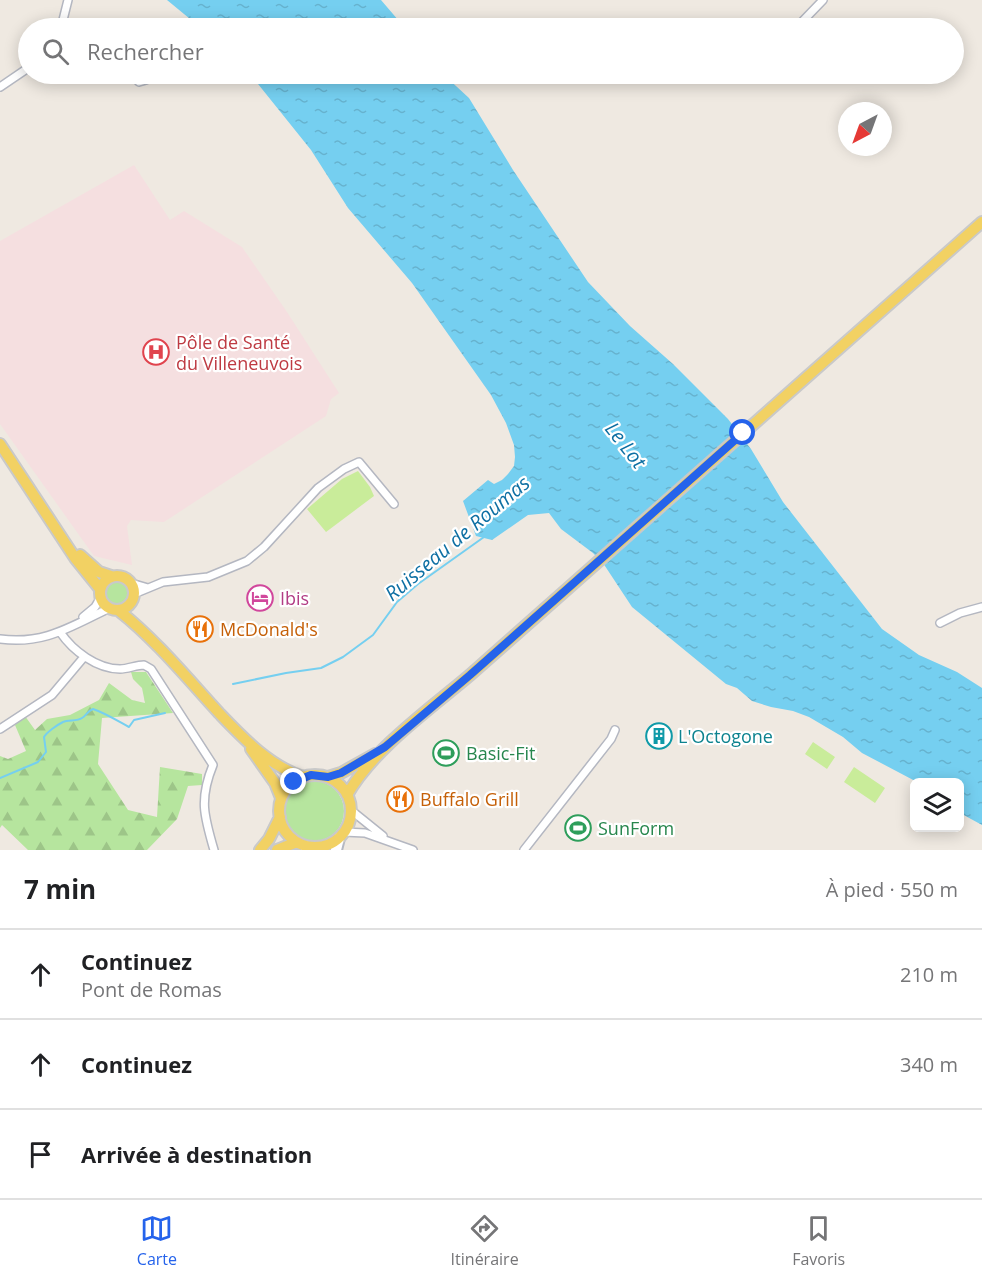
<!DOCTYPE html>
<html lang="fr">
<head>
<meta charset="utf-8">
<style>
  body { margin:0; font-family:"Open Sans",sans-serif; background:#f6f6f6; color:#202124 }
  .controls { position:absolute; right:18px; bottom:18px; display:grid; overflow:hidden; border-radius:9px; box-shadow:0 3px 15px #0003 }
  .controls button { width:54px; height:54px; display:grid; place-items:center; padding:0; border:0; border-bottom:2px solid #e0e0e0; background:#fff; color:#202124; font:30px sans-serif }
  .compass { position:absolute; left:838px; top:102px; width:54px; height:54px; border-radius:50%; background:#fff; box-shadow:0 3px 15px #0003; rotate:221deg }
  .stop { position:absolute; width:18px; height:18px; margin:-14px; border:4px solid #2563eb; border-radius:50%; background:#fff }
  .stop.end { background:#2563eb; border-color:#fff; box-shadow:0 2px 6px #0008 }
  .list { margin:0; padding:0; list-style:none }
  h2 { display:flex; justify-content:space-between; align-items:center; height:78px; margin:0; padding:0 24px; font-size:26px }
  h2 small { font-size:20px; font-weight:400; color:#757577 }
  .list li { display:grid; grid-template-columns:39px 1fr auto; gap:18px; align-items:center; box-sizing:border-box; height:90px; padding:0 24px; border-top:2px solid #e0e0e0 }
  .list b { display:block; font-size:22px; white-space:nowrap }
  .list p { margin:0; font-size:20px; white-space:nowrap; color:#757577 }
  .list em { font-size:20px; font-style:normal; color:#757577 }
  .icon { flex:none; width:33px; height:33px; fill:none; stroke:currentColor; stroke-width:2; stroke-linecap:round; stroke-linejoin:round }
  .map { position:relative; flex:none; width:982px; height:850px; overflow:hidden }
  .search { position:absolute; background:#fff; box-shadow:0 3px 15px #0003; left:18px; right:18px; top:18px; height:66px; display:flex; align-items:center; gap:15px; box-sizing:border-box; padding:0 21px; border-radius:33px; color:#757577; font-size:22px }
  .sheet { height:348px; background:#fff }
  nav { display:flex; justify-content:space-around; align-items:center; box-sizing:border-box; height:84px; border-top:2px solid #e0e0e0; background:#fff; font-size:16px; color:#757577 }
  nav a { display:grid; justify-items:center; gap:3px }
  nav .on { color:#2563eb }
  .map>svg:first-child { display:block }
  .medical { fill:#f5dfe0 }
  .grass { fill:#b6e59e }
  .forest { fill:url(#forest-firs) }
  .pitch { fill:#c9ec9a }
  .water { fill:url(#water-ripples) }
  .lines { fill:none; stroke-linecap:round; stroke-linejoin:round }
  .stream { stroke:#75cff0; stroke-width:2 }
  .minor-casing { stroke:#b4b7c1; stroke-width:10 }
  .secondary-casing { stroke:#b4b7c1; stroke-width:14 }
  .primary-casing { stroke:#c9c9c9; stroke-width:14 }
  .minor { stroke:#fff; stroke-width:7 }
  .secondary { stroke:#fff; stroke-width:10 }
  .primary { stroke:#f2d163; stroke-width:10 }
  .route { stroke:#2563eb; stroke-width:8 }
  .labels { text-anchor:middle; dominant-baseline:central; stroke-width:4.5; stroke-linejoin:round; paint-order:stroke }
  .health-label { font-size:18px; fill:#be3a42; stroke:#fff; text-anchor:start }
  .hotel-label { font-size:18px; fill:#b23c85; stroke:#fff; text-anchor:start }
  .food-label { font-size:18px; fill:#c56008; stroke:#fff; text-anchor:start }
  .culture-label { font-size:18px; fill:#0d838f; stroke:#fff; text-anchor:start }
  .leisure-label { font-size:18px; fill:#27864d; stroke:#fff; text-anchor:start }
  .water-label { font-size:20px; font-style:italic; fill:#0d6fa3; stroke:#fff }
</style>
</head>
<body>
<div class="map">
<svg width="982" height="850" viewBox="0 0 982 850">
  <defs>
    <pattern id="forest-firs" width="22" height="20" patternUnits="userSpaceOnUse" patternTransform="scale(1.5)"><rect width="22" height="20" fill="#b6e59e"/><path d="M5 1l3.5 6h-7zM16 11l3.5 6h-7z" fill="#9dc588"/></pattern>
    <pattern id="water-ripples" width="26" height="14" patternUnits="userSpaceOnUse" patternTransform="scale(1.5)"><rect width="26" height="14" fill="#75cff0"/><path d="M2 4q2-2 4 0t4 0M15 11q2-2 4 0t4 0" fill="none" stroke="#66b2ce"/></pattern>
  </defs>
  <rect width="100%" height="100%" fill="#efe9e1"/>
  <path class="medical" d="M134,165L170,220L184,211L242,247L287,312L339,393L331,399L326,416L164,522L131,520L127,526L132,565L94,556L0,424V241Z"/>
  <path class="grass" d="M105 593a13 13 0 1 1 26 0a13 13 0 1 1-26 0Z
    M284 811a30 30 0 1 1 60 0a30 30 0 1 1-60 0Z"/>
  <path class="forest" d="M131,672H146L173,713L102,718L98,764L128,810L157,817L160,767L202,774V785L188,786L177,819L147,850H28L2,825L0,828V756L8,759L26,751L15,725L25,716L35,730L47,719L70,715L99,700L109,683L132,700L145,703L142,688L133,679Z"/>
  <path class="pitch" d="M358,471L370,487L374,496L326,532L307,509L342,479Z
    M813,742L835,757L827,769L805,754Z
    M854,767L885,788L875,803L844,782Z"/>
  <path class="water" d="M167,0H381L405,28H201Z
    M250,74H443L469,98L513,170L588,282L630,326L673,364L728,419L751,449L783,502L882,629L919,655L957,672L982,688V825L960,813V782H917L862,753L843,737L809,717L793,711L771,707L752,701L737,688L726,684L632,607L603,563L593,553L561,529L549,513L528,515L492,540L476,536L463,501L488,480L494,484L502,480L508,474L514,466L515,457L514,445L506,423L491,395L412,283L348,208L311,150Z"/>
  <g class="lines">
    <path class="stream" d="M233,684L286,673L321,668L343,657L373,635L397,602L418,584L484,537
      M0,778L38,762L46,752L44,737C47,732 57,725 63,722C68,719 77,722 82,718C87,715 87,711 93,709C105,713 118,721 129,727L134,720L165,713"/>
    <g class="minor-casing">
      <path id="minor" d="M61,28L68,0
        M796,28L823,0
        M131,74L139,82L146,80
        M0,87L28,68
        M131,583L148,588
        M134,594L163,582L208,577L247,561L264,547L318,488L344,469L359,462L394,504
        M83,617L95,607L101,597
        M940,623L960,613L982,607
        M60,632C73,651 97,669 120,669C128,669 136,665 144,665L151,669L213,765C199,799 204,816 214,850
        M0,639C45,645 71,626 110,608
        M0,729L52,695L84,657
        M352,811L383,836
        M344,832L365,833L413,850
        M524,850L611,739L615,730"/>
    </g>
    <g class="secondary-casing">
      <path id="secondary" d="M305,846L310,850
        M336,850L339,838"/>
    </g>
    <g class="primary-casing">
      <path id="primary" d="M0,444L75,558L100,589
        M80,555L99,572L111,576
        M100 593a17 17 0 1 1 34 0a17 17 0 1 1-34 0Z
        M118,610C155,639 187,678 219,713C243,738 269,766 303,777
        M251,749L275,783L281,798
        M279 811a36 36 0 1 1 72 0a36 36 0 1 1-72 0Z
        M328,777L341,773L375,754
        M347,795C373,749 430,709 470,675L982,222
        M260,850L269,839L280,817
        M277,850L297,842"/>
    </g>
    <use href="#minor" class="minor"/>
    <use href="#secondary" class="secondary"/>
    <use href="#primary" class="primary"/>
  </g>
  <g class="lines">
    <path class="route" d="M294,782L311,775L328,777L341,773L385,747L470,675L743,433"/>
  </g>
  <defs>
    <g id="hospital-ring" transform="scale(1.35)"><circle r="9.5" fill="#fff" stroke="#e0444e" stroke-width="1.5"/><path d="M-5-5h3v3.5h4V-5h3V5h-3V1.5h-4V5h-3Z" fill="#e0444e"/></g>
    <g id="hotel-ring" transform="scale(1.35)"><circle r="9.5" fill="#fff" stroke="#d1479c" stroke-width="1.5"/><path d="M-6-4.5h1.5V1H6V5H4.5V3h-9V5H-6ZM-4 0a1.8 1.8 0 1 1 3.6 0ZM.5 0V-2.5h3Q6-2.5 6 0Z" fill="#d1479c"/></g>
    <g id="restaurant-ring" transform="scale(1.35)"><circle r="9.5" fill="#fff" stroke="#e8710a" stroke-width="1.5"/><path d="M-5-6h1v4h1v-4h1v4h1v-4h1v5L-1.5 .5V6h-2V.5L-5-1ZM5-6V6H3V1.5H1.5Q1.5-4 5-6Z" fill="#e8710a"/></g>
    <g id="building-ring" transform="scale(1.35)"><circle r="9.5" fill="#fff" stroke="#0f9aa8" stroke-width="1.5"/><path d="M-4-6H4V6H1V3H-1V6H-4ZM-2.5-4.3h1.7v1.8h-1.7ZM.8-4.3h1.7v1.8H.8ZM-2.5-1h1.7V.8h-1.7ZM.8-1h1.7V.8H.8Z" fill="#0f9aa8"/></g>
    <g id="stadium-ring" transform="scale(1.35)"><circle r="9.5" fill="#fff" stroke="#2e9e5b" stroke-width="1.5"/><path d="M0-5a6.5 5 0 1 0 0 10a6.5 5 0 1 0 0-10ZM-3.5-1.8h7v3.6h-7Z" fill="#2e9e5b"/></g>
  </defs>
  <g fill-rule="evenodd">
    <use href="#hospital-ring" x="156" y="352"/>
    <use href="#hotel-ring" x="260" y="598"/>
    <use href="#restaurant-ring" x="200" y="629"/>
    <use href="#building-ring" x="659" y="736"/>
    <use href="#stadium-ring" x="446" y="753"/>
    <use href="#restaurant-ring" x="400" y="799"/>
    <use href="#stadium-ring" x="578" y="828"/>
  </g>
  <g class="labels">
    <g class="health-label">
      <text x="176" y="342">Pôle de Santé<tspan x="176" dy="21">du Villeneuvois</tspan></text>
    </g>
    <g class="hotel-label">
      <text x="280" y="598">Ibis</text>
    </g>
    <g class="food-label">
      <text x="220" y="629">McDonald's</text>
      <text x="420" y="799">Buffalo Grill</text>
    </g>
    <g class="culture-label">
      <text x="678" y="736">L'Octogone</text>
    </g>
    <g class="leisure-label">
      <text x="466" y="753">Basic-Fit</text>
      <text x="598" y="828">SunForm</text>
    </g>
    <g class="water-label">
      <text transform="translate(626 445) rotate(52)">Le Lot</text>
      <text transform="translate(457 538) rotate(-40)">Ruisseau de Roumas</text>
    </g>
  </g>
</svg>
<div class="controls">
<button><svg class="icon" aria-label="layers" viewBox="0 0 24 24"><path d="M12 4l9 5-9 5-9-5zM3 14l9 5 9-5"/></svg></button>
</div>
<svg class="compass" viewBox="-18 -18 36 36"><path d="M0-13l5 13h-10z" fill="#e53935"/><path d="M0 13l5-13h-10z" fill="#757577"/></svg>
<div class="stop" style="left:743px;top:433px"></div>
<div class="stop end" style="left:294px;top:782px"></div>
<div class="search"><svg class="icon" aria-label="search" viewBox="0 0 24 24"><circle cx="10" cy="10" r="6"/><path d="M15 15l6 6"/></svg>Rechercher</div>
</div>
<section class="sheet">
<h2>7 min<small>À pied · 550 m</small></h2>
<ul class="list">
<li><svg class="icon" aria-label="ahead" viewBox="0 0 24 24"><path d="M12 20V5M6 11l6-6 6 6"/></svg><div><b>Continuez</b><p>Pont de Romas</p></div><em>210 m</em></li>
<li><svg class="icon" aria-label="ahead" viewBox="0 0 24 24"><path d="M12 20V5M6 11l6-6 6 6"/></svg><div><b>Continuez</b></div><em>340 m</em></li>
<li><svg class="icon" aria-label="arrive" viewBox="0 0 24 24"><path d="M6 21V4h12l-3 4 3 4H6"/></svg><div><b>Arrivée à destination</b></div></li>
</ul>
</section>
<nav>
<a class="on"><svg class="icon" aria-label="map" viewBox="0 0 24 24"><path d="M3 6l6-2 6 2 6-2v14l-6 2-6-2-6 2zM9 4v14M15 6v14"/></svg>Carte</a>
<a><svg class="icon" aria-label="directions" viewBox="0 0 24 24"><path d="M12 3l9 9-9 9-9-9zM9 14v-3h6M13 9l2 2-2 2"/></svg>Itinéraire</a>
<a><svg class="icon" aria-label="saved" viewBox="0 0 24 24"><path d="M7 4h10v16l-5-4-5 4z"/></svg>Favoris</a>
</nav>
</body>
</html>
